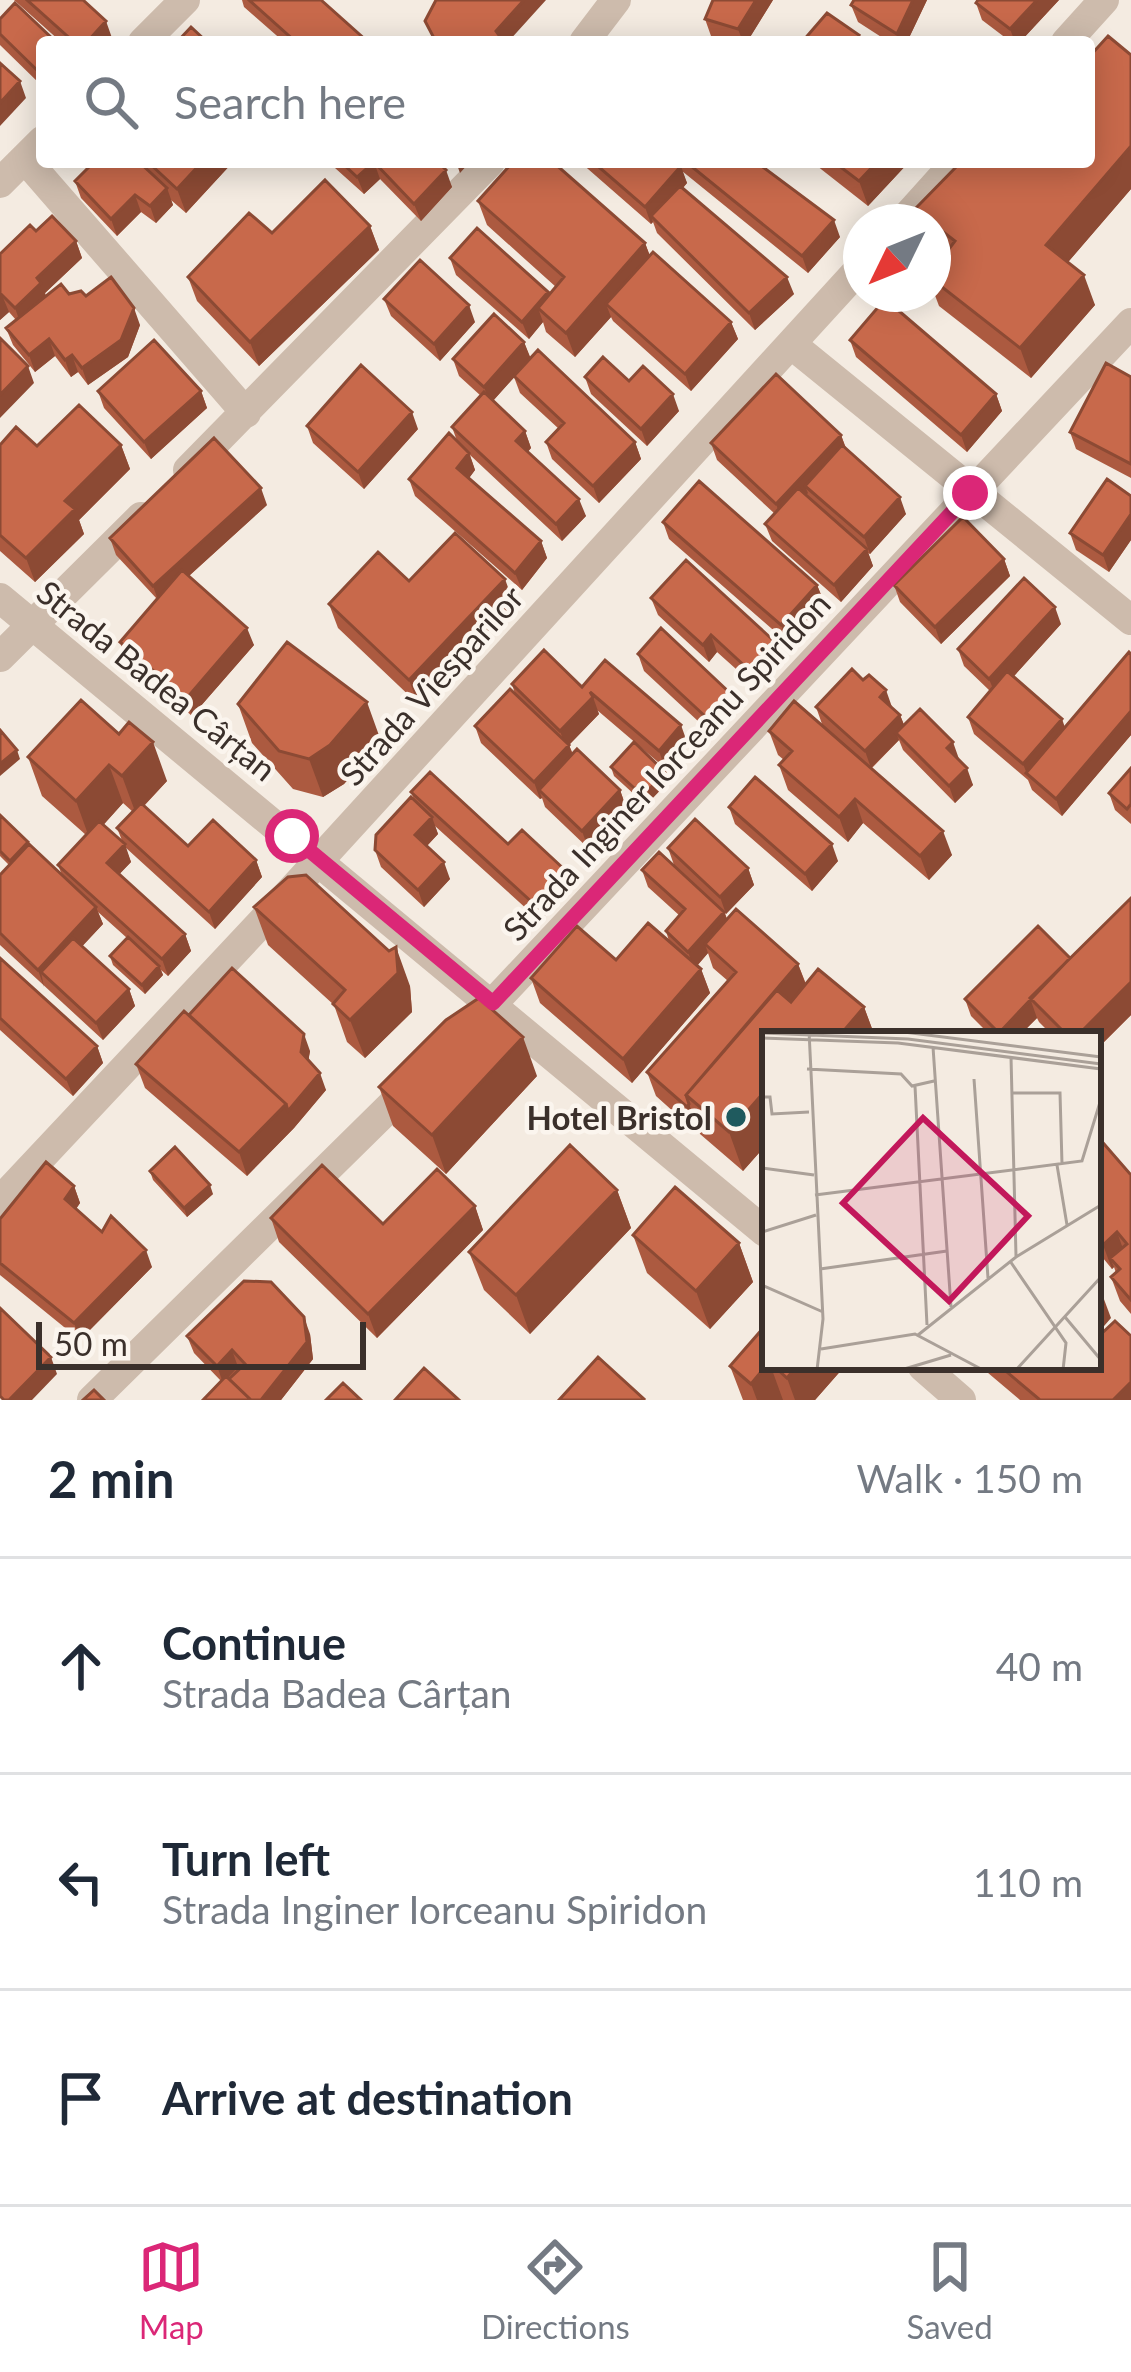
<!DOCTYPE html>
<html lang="en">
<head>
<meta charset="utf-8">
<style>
  body { margin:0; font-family:Lato,sans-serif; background:#f2f2f3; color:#1f2937 }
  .compass { position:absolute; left:843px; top:204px; width:108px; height:108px; border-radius:50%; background:#fff; box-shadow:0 6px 30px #0003; rotate:227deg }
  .scale { position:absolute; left:36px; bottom:30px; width:330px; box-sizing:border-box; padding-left:12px; border:6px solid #3b302b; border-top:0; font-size:33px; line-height:42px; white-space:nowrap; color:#3b302b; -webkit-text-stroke:9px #fbf5ee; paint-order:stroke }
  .stop { position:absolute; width:36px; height:36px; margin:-27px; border:9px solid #db2777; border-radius:50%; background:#fff }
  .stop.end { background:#db2777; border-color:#fff; box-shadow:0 3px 12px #0008 }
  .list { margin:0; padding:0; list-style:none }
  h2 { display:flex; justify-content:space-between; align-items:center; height:156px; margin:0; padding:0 48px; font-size:51px }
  h2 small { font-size:39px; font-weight:400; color:#747a83 }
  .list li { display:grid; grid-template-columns:78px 1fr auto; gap:36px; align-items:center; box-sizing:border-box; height:216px; padding:0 48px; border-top:3px solid #e0e1e3 }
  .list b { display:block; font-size:45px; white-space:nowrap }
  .list p { margin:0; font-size:39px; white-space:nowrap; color:#747a83 }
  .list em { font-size:39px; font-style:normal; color:#747a83 }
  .icon { flex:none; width:66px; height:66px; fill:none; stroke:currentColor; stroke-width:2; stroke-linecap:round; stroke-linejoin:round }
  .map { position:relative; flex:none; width:1131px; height:1400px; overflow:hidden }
  .search { position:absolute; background:#fff; box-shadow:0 6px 30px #0003; left:36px; right:36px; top:36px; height:132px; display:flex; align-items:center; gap:30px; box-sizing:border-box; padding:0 42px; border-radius:12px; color:#747a83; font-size:45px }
  .sheet { height:804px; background:#fff }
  nav { display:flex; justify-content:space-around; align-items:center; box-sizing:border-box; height:168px; border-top:3px solid #e0e1e3; background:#fff; font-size:33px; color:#747a83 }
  nav a { display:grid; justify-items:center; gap:6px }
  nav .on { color:#db2777 }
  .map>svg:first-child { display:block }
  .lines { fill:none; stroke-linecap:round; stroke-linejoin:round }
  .street { stroke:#cdbbac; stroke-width:30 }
  .wall { fill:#ac5a40; fill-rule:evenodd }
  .shaded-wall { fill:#8c4a34 }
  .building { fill:#c8694b; stroke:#8c4a34; stroke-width:3 }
  .route { stroke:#db2777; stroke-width:15 }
  .poi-dot { fill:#1f5a5e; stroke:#fbf5ee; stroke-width:4.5 }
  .labels { text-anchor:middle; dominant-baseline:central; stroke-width:9; stroke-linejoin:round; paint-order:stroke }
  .street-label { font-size:33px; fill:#3b302b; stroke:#fbf5ee }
  .poi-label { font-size:33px; font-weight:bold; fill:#3b302b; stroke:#fbf5ee; text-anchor:end }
  .inset-road { fill:none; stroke:#aaa098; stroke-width:3 }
  .view { fill:#c2185b; fill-opacity:0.15; stroke:#c2185b; stroke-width:6 }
  .inset-edge { fill:none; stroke:#3b302b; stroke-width:6 }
</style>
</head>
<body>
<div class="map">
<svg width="1131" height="1400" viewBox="0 0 1131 1400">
  <rect width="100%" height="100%" fill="#f4ebe1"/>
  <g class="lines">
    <path class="street" d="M143,42L185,0
      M584,42L616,0
      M1066,42L1104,0
      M25,159L246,413
      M0,183L42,141
      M902,222L956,162
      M791,344L1131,620
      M188,470L490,162
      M0,598L765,1232
      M0,657L141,517
      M464,1034L1131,323
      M0,1201L291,891L861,267
      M923,1367L961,1400
      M92,1400L417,1080"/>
  </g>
  <path class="wall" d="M14,0H83L112,38L108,42H61Z
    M242,0H321L368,42H284L244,7Z
    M773,0L747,42H731L711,36L705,19Z
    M854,0H927L907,42H889L858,22L851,5Z
    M1059,0L1020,42H1011L982,20L976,3Z
    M0,19L42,42V86L0,45Z
    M1131,55V189L1068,262L1095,305L1031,378L939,306L933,290V270L945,255L933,246V222H919L914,210L1089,162Z
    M94,162H233L186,213L171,200L173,205L156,223L141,212L117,236L81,198L75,181Z
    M333,162H438L452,187L421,221L380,179L364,194L335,168Z
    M580,162H756L840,237L808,273L682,171L687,183L683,188L794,294L755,330L657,233L653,222L651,224Z
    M812,162H909L868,206Z
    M478,201L645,243L650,256L731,322L738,339L691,391L613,321L611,317L575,357L546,332L543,322L529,339L456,275L450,258L548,292L549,294L556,287L487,225Z
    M370,226L379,250L259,366L197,301L188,277L272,233Z
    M36,231L76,241L82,258L45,293L46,297L69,294L86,296L140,325L128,357L88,385L78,372L71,377L55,356L35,372L13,345L6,328L16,320L9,312L0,320V254Z
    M384,299L475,322L440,361L391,316Z
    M850,340L996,394L1002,411L967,452L856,357Z
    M524,342L530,358L635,442L641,459L599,503L552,459L546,442L559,429L520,393L514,377L493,401L525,431L531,448L528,451L586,516L562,541L470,455L475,470L469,478L541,541L547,558L522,590L415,496L409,479L457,441L452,427L481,396L459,376L453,359Z
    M585,377L629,381L679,411L647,446L591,394Z
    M1131,377V478L1076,449L1070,432Z
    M98,391H201L207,408L151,459L104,408Z
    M307,426L418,429L364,489L313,443Z
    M841,435L846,448L906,514L870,554L868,553L873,566L841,602L772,541L765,524L775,514L717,460L711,443Z
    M0,445H121L130,469L79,520L84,534L35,582L0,551Z
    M1131,496V540L1109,572L1076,550L1070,533Z
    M267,505L189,576L254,645L192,716L126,659L120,642L157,599L116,555L110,538Z
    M663,522L817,585L824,602L787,642L669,539Z
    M1004,559L1010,576L941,644L900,602L894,585Z
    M409,581L514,604L418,704L338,628L329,604Z
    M651,598L774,641L780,658L755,686L717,652L709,662L658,615Z
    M1061,624L1013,677L1065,727L1131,654V735L1062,816L1032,790L1028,780L974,734L968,717L990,691L964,666L958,649Z
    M638,654L736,710L713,735L644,671Z
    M512,684L582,687L687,742L665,768L597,710L599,714L569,745L573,754L620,790L626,807L588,848L545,807L542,798L540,799L481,743L475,726L515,694Z
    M81,700L167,781L144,806L188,846L256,860L262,877L215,929L125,847L131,862L119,874L185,934L191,951L168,976L161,970L163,975L145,994L113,965L110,956L127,938L98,912L103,924L82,946L129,989L135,1006L103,1040L0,945V875L9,865L0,856V815L62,875L58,865L86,835L42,796L28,757ZM123,803L133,812L117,828L123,843L103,825Z
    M238,704L381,741L344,784L323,797L293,789L252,743Z
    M816,707H892L900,715L904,725L959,759L973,785L955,803L903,750L899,740L872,768L952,855L929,880L863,823L848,842L788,790L779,765L784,760L778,755L769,731L822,724Z
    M611,767L669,781L646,805L614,776Z
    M1131,768V824L1115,810L1109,793Z
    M411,792L508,844L565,870L572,887L540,921L435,826L438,834L427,846L450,879L424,907L381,867L375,850L414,800Z
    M729,807L838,861L812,891L735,824Z
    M668,848L748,868L754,885L726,914L725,913L727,919L798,964L806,984L864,1007L874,1034H765V1146L743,1171L700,1134L698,1128L695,1131L656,1096L647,1072L728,981L713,968L708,953L697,966L701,969L710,993L632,1083L540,1003L531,978L616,960L669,941L666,931L680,916L648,887L642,870L674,865Z
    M1131,898V1015L1098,1048V1034H1051L1039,1022L1037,1018L1021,1034H989L971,1016L965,999L1070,958Z
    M254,907L410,986L412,1012L365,1058L347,1042L334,1005L268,945Z
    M0,958L97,1046L103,1063L73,1096L0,1030Z
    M189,1015L310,1051L308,1061L326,1090L294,1128L247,1176L145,1088L136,1064Z
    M537,1076L446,1174L393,1126L379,1087Z
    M1098,1137L1131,1175V1314L1120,1301L1111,1277L1116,1273L1114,1267L1112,1269L1098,1252Z
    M150,1171L213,1194L187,1217L153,1180Z
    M74,1186L80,1203L76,1209L102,1232L152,1267L80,1340L0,1275V1219Z
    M617,1190L631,1228L530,1334L484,1290L469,1252Z
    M475,1206L483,1230L377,1338L279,1242L271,1218L383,1224Z
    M633,1235L739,1243L753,1282L710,1329L647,1273Z
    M310,1334L313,1359L281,1400H203L221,1381L194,1353L187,1336Z
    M730,1366L765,1367H844L815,1400H743Z
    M981,1367H1098L1131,1400H1020Z"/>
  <path class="shaded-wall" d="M524,0H546L508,42H500L496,31Z
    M756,0H773L747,42H743L738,29Z
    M913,0H927L907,42H900L897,34Z
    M1037,0H1059L1020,42H1015L1010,29Z
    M106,21L112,38L108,42H87Z
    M20,81L26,98L0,126V103Z
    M1131,146V189L1057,275L1046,245Z
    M202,162H233L186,213L177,189Z
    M374,162L380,179L364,194L357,177Z
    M456,162H470L460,173Z
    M877,162H909L868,206L859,181Z
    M681,166L687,183L654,220L651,216L653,222L651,224L645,207Z
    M446,170L452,187L421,221L414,204Z
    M167,188L173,205L156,223L150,206Z
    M135,195L141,212L117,236L111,219Z
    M834,220L840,237L808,273L802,256Z
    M370,226L379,250L259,366L250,342Z
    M76,241L82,258L45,293L47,300L21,325L15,308L37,278Z
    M645,243L654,267L606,304L611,317L575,357L566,333Z
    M1084,275L1095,305L1031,378L1020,348Z
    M787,277L794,294L755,330L749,313Z
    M548,292L555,309L538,308L543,322L529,339L522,322Z
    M2,295L9,312L0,320V297Z
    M469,305L475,322L440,361L434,344Z
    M134,308L140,325L128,357L88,385L82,368Z
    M731,322L738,339L691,391L685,374Z
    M49,339L55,356L35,372L29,355Z
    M524,342L531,359L490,404L484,387Z
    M72,355L78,372L71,377L65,360Z
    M28,366L34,383L0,418V395Z
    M201,391L207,408L151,459L144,442Z
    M673,394L679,411L647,446L641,429Z
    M996,394L1002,411L967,452L961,435Z
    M412,412L418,429L364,489L358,472Z
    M525,431L531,448L523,458L516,441Z
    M841,435L847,452L805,486L808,493L782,521L776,504Z
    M635,442L641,459L599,503L593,486Z
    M121,445L130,469L79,520L84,534L35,582L26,558L65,501Z
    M469,453L475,470L464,485L457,468Z
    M261,488L267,505L159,603L153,586Z
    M900,497L906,514L870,554L864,537Z
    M579,499L586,516L562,541L556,524Z
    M1131,514V540L1109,572L1103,555Z
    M541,541L547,558L522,590L515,573Z
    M867,549L873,566L841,602L834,585Z
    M1004,559L1010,576L941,644L935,627Z
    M505,579L514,604L418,704L409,680Z
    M817,585L824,602L787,642L781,625Z
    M1055,607L1061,624L996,696L989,679Z
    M247,628L254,645L192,716L186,699Z
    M711,635L717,652L709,662L703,645Z
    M774,641L780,658L755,686L748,669Z
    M886,690L892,707L880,697Z
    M730,693L736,710L713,735L707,718Z
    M593,697L599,714L569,745L575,762L539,790L542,798L540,799L534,782L566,748L560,731Z
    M367,702L381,741L344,784L323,797L309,759Z
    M1131,711V735L1062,816L1056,799Z
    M900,715L907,732L896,733L899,740L871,768L865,751Z
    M1062,719L1068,736L1027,774L1023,764Z
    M681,725L687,742L665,768L659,751Z
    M153,742L167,781L136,814L122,776Z
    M953,742L959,759L953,765L947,748Z
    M17,750L20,759L0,776V764Z
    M109,765L123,803L90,840L76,801Z
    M967,768L973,785L955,803L949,786Z
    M665,772L669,781L646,805L643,796Z
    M620,790L626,807L588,848L582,831Z
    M855,799L863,823L848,842L839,817Z
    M432,817L438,834L421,852L415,835Z
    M943,831L952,855L929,880L920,856Z
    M125,844L131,862L114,880L107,863Z
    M832,844L838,861L812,891L805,874Z
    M256,860L262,877L215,929L209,912Z
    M444,862L450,879L424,907L418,890Z
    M748,868L754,885L726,914L720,897Z
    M565,870L572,887L540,921L534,904Z
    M96,907L103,924L50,981L41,972L44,987L38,970Z
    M724,912L731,929L705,944L708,953L694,969L688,952Z
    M185,934L191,951L168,976L162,959Z
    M396,947L410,986L412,1012L365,1058L350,1020Z
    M798,964L807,988L786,1012L773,993Z
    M159,966L163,975L145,994L142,985Z
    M701,969L710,993L632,1083L623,1059Z
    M1131,982V1015L1098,1048V1034H1079Z
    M129,989L135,1006L103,1040L96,1023Z
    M1031,1001L1037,1018L1021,1034H999Z
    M864,1007L874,1034H841Z
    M304,1034L310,1051L307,1069L301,1052Z
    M523,1037L537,1076L446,1174L432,1135Z
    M97,1046L103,1063L73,1096L66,1079Z
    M320,1073L326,1090L294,1128L247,1176L239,1152L286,1104Z
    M765,1091V1146L743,1171L729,1132Z
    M689,1104L698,1128L695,1131L687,1107Z
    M210,1185L213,1194L187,1217L184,1208Z
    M74,1186L80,1203L71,1216L65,1199Z
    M617,1190L631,1228L530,1334L516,1295Z
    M475,1206L483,1230L377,1338L368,1314Z
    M1117,1232L1126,1257L1110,1258L1114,1267L1112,1269L1103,1245Z
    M739,1243L753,1282L710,1329L696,1291Z
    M146,1250L152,1267L80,1340L74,1323Z
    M1102,1294L1111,1318L1098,1333V1299Z
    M304,1317L310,1334L313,1359L281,1400H261Z
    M232,1350L238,1367L223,1383L217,1366Z
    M51,1357L57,1374L32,1400H9Z
    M765,1367H771L783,1400H757L751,1384Z
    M796,1367H844L815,1400H795L787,1378Z
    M1131,1382V1400H1113Z"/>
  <path class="building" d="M27,0H83L106,21L87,42H74Z
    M249,0H321L368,42H296Z
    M436,0H524L496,31L504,42H436L425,21Z
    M713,0H756L738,29L705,19Z
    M854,0H913L897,34L851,5Z
    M978,0H1037L1010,29L976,3Z
    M15,3L56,42H42V75L0,34V19Z
    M827,13L859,35L854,42H802Z
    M191,27L207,42H177Z
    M1108,36L1131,55V146L1046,245L1084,275L1020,348L933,280V270L955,241L933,224V222H930L914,210L961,162H1089V57Z
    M0,63L20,81L0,103Z
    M94,162H139L167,188L150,206L135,195L111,219L75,181Z
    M148,162H202L177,189Z
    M341,162H438L446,170L414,204L374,162L357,177Z
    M513,162H553L645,243L566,333L538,308L564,277L478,201Z
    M593,162H676L681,166L645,207Z
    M686,162H756L834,220L802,256Z
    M834,162H877L859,181Z
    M325,180L370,226L250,342L188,277L249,213L272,233Z
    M680,186L787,277L749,313L651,216Z
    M52,216L76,241L37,278L41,283L15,308L2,295L0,297V254L30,225L36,231Z
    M477,228L548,292L522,322L450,258Z
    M653,252L731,322L685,374L606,304Z
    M420,260L469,305L434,344L384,299Z
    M111,277L134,308L121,340L82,368L72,355L65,360L49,339L29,355L6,328L61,284L69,294L81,291L86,296Z
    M885,299L996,394L961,435L850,340Z
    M494,314L524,342L484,387L453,359Z
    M0,338L28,366L0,395Z
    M154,340L201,391L144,442L98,391Z
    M538,350L635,442L593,486L546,442L564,423L514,376Z
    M603,357L629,381L643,366L673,394L641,429L585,377Z
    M1106,363L1131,377V464L1070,432Z
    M361,365L412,412L358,472L307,426Z
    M776,374L841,435L776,504L711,443Z
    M484,392L525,431L516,441L579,499L556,524L452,427Z
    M79,405L121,445L65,501L75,509L26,558L0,535V445L16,427L37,446Z
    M449,433L469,453L457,468L541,541L515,573L409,479Z
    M214,438L261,488L153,586L110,538Z
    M842,445L900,497L864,537L805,486Z
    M1107,479L1131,496V514L1103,555L1070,533Z
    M699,481L817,585L781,625L663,522Z
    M798,488L867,549L834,585L765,524Z
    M963,517L1004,559L935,627L894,585Z
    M455,533L505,579L409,680L329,604L378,552L409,581Z
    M686,560L774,641L748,669L711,635L703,645L651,598Z
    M182,570L247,628L186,699L120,642Z
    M1024,578L1055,607L989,679L958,649Z
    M661,628L730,693L707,718L638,654Z
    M287,642L367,702L330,745L309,759L279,751L238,704Z
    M544,650L582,687L605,660L681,725L659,751L590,692L593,697L560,731L512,684Z
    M1129,652L1131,654V711L1056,799L1026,773Z
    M852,669L863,680L869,675L886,690L880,697L900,715L865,751L816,707Z
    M1007,671L1062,719L1023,764L968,717Z
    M510,689L569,745L534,782L475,726Z
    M81,700L119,734L129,722L153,742L122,776L109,765L76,801L28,757Z
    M794,701L943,831L920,856L855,799L839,817L779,765L792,751L769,731Z
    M920,709L953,742L947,748L967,768L949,786L896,733Z
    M0,730L17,750L0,764Z
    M634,742L665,772L643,796L611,767Z
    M577,749L620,790L582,831L539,790Z
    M1131,768V804L1127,809L1109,793Z
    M430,772L508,844L522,830L565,870L534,904L411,792Z
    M755,777L832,844L805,874L729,807Z
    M411,797L432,817L415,835L444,862L418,890L375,850L376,835Z
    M141,803L188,846L213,820L256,860L209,912L117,828Z
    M0,815L28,842L10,861L0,851Z
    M695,819L748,868L720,897L668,848Z
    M99,821L125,844L107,863L185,934L162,959L58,865Z
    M29,844L96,907L38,970L0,933V875Z
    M659,852L724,912L688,952L666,931L685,909L642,870Z
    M306,875L389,951L396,947L398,973L350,1020L333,1004L345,990L254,907L288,877Z
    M1131,898V982L1079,1034H1066L1030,998Z
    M736,909L798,964L686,1095L689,1104L687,1107L647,1072L736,972L705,944Z
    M648,923L701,969L623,1059L531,978L577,926L616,960Z
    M1038,926L1070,958L999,1033L965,999Z
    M128,937L159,966L142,985L110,956Z
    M73,938L129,989L96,1023L41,972Z
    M0,958L97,1046L66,1079L0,1018Z
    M232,968L304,1034L301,1052L320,1073L288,1111L286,1104L189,1015Z
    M818,969L864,1007L841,1034H765V1091L729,1132L686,1095L777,990L791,1002Z
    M479,998L523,1037L432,1135L379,1087L446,1020Z
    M184,1011L286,1104L239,1152L136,1064Z
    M1098,1137L1131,1175V1300L1111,1277L1120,1269L1110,1258L1127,1244L1117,1232L1103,1245L1098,1239Z
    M570,1145L617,1190L516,1295L469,1252Z
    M175,1147L210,1185L184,1208L150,1171Z
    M46,1162L74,1186L65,1199L102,1232L111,1216L146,1250L74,1323L0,1263V1219Z
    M322,1165L383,1224L437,1169L475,1206L368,1314L271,1218Z
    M675,1187L739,1243L696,1291L633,1235Z
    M244,1281L271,1282L304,1317L307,1342L261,1400H251L229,1379L245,1364L232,1350L217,1366L187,1336Z
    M0,1308L51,1357L9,1400H4L0,1396Z
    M1115,1321L1131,1336V1382L1113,1400H1040L1001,1367H1098V1337Z
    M765,1326V1367L751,1384L730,1366Z
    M598,1357L644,1399L643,1400H559Z
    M775,1367H796L787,1378Z
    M424,1368L459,1400H395Z
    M226,1376L251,1400H203Z
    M343,1383L361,1400H326Z
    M94,1390L104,1400H83Z"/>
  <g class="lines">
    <path class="route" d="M292,836L493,1003L970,493"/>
  </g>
  <circle class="poi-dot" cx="736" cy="1117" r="12"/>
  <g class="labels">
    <g class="street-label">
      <text transform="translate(157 680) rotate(39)">Strada Badea Cârțan</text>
      <text transform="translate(431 685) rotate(-48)">Strada Viesparilor</text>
      <text transform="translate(666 766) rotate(-47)">Strada Inginer Iorceanu Spiridon</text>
    </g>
    <g class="poi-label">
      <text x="712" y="1117">Hotel Bristol</text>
    </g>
  </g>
  <g transform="translate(762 1031)">
    <rect width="339" height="339" fill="#f4ebe1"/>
    <path class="inset-road" d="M47,0L61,288L55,339M134,0L339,26M0,2L146,8L339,33M0,7L136,12L339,38M171,16L189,276M249,26L254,225M45,38L139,43L150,55L172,50M212,48L226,247M153,55L165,294M250,62H298L300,133M0,66H8L10,83L47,81M295,134L305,194M0,137L52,144M53,164L320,130L339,68M0,201L54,184M248,230L304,312L301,339M58,238L185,220M0,254L61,281M303,286L339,329M156,304L254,226L339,174M59,318L153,303L221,339M139,339L189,324M254,339L339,246"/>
    <path class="view" d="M161,87L266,185L187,270L81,172Z"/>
    <rect width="339" height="339" class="inset-edge"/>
  </g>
</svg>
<svg class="compass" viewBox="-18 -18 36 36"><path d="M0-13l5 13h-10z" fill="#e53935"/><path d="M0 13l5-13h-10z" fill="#747a83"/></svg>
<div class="scale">50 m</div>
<div class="stop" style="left:292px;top:836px"></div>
<div class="stop end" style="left:970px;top:493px"></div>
<div class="search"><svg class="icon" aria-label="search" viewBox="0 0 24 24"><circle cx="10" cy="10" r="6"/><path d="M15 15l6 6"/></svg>Search here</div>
</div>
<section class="sheet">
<h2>2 min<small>Walk · 150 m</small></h2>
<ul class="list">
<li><svg class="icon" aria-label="ahead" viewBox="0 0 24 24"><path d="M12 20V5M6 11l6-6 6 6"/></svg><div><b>Continue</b><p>Strada Badea Cârțan</p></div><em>40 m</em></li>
<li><svg class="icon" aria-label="left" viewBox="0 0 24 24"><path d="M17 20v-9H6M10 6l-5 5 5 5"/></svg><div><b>Turn left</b><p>Strada Inginer Iorceanu Spiridon</p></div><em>110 m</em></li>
<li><svg class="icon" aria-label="arrive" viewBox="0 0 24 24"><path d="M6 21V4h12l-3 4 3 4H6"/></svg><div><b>Arrive at destination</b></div></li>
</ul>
</section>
<nav>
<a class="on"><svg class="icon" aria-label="map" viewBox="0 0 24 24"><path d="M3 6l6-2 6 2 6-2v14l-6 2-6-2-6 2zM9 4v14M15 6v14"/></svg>Map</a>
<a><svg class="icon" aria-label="directions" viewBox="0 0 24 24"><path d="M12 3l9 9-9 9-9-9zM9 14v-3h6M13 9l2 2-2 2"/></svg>Directions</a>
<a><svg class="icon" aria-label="saved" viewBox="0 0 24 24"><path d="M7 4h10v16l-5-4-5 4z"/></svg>Saved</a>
</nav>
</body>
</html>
